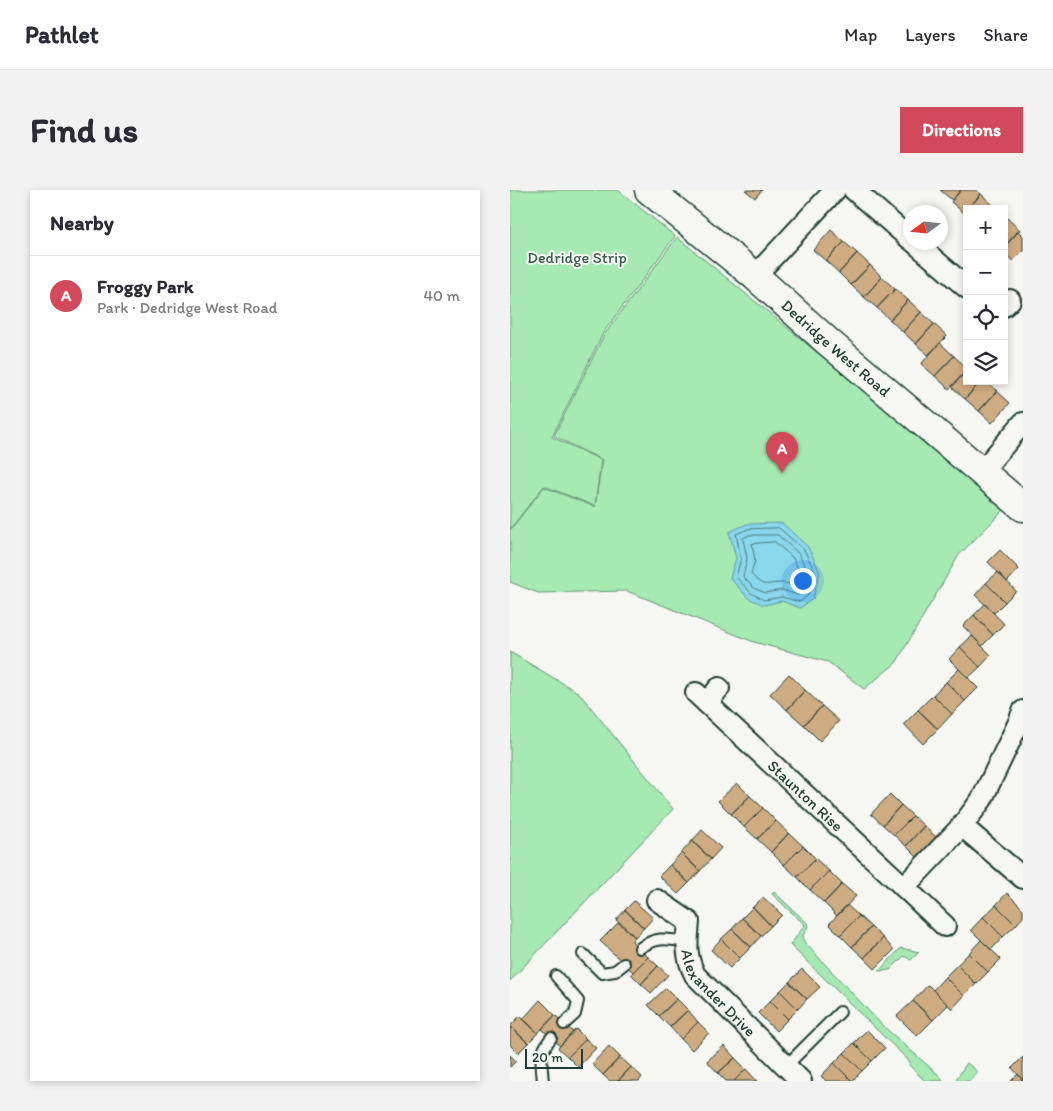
<!DOCTYPE html>
<html lang="en">
<head>
<meta charset="utf-8">
<style>
  body { margin:0; font-family:Itim,sans-serif; background:#f2f2f3; color:#2b2b33 }
  .controls { position:absolute; right:15px; top:15px; display:grid; overflow:hidden; border-radius:0px; box-shadow:0 2px 8px #0003 }
  .controls button { width:45px; height:45px; display:grid; place-items:center; padding:0; border:0; border-bottom:1px solid #e1e1e2; background:#fff; color:#2b2b33; font:25px sans-serif }
  .compass { position:absolute; left:393px; top:15px; width:45px; height:45px; border-radius:50%; background:#fff; box-shadow:0 2px 8px #0003; rotate:255deg }
  .scale { position:absolute; left:15px; bottom:12px; width:58px; box-sizing:border-box; padding-left:5px; border:2px solid #1f3d34; border-top:0; font-size:14px; line-height:18px; white-space:nowrap; color:#1f3d34; -webkit-text-stroke:4px #f6f6f2; paint-order:stroke }
  .you { position:absolute; left:292px; top:390px; width:18px; height:18px; margin:-12px; border:4px solid #fff; border-radius:50%; background:#1a73e8; box-shadow:0 0 0 8px #1a73e833 }
  .badge { display:grid; place-items:center; width:32px; height:32px; border-radius:50%; background:#d1495b; color:#fff; font-size:16px; font-weight:700 }
  .pin { position:absolute; translate:-50% -41px; filter:drop-shadow(0 1px 2px #0008) }
  .pin::after { content:''; position:absolute; top:26px; width:18px; height:15px; background:inherit; clip-path:polygon(0 0,100% 0,50% 100%) }
  .list { margin:0; padding:0; list-style:none }
  h2 { display:flex; justify-content:space-between; align-items:center; height:65px; margin:0; padding:0 20px; font-size:21px }
  h2 small { font-size:16px; font-weight:400; color:#7c7c81 }
  .list li { display:grid; grid-template-columns:32px 1fr auto; gap:15px; align-items:center; box-sizing:border-box; height:80px; padding:0 20px; border-top:1px solid #e1e1e2 }
  .list b { display:block; font-size:19px; white-space:nowrap }
  .list p { margin:0; font-size:16px; white-space:nowrap; color:#7c7c81 }
  .list em { font-size:16px; font-style:normal; color:#7c7c81 }
  .icon { flex:none; width:28px; height:28px; fill:none; stroke:currentColor; stroke-width:2; stroke-linecap:round; stroke-linejoin:round }
  .map { position:relative; flex:none; width:513px; height:891px; overflow:hidden; border-radius:0px }
  header { display:flex; align-items:center; gap:30px; box-sizing:border-box; height:70px; padding:0 25px; background:#fff; border-bottom:1px solid #e1e1e2 }
  header strong { font-size:24px }
  nav { display:flex; gap:28px; margin-inline-start:auto; font-size:18px }
  .intro { display:flex; align-items:center; justify-content:space-between; box-sizing:border-box; height:120px; padding:0 30px }
  h1 { margin:0; font-size:35px }
  .button { padding:12px 22px; border-radius:0px; background:#d1495b; color:#fff; font-size:18px; font-weight:700 }
  main { display:flex; gap:30px; padding:0 30px }
  aside { flex:1; background:#fff; border-radius:0px; box-shadow:0 2px 8px #0003 }
  .map>svg:first-child { display:block }
  .green { fill:#a6e9b3; stroke:#629374 }
  .water { fill:#8ad6ea; stroke:#5f99a1 }
  .lines { fill:none; stroke-linecap:round; stroke-linejoin:round }
  .shore { stroke:#4a7a7d; stroke-width:1 }
  .building { fill:#cfab82; stroke:#1f3d34 }
  .lane-casing { stroke:#1f3d34; stroke-width:14 }
  .street-casing { stroke:#1f3d34; stroke-width:24 }
  .secondary-casing { stroke:#1f3d34; stroke-width:31 }
  .lane { stroke:#f6f6f2; stroke-width:10 }
  .street { stroke:#f6f6f2; stroke-width:20 }
  .secondary { stroke:#f6f6f2; stroke-width:28 }
  .labels { text-anchor:middle; dominant-baseline:central; stroke-width:4; stroke-linejoin:round; paint-order:stroke }
  .park-label { font-size:16px; fill:#3a5f4d; stroke:#f6f6f2 }
  .street-label { font-size:16px; fill:#1f3d34; stroke:#f6f6f2 }
</style>
</head>
<body>
<header>
<strong>Pathlet</strong>
<nav><a>Map</a><a>Layers</a><a>Share</a></nav>
</header>
<div class="intro"><h1>Find us</h1><a class="button">Directions</a></div>
<main>
<aside>
<h2>Nearby<small></small></h2>
<ul class="list">
<li><span class="badge">A</span><div><b>Froggy Park</b><p>Park · Dedridge West Road</p></div><em>40 m</em></li>
</ul>
</aside>
<div class="map">
<svg width="513" height="891" viewBox="0 0 513 891">
  <rect width="100%" height="100%" fill="#f6f6f2"/>
  <filter id="ink" filterUnits="userSpaceOnUse"><feTurbulence type="fractalNoise" baseFrequency=".02" numOctaves="2"/><feDisplacementMap in="SourceGraphic" scale="10" xChannelSelector="R" yChannelSelector="G"/><feConvolveMatrix kernelMatrix="1 2 1 2 8 2 1 2 1" color-interpolation-filters="sRGB"/></filter>
  <g filter="url(#ink)">
    <path class="green" d="M0,0H108L165,46L93,143L42,247L91,270L85,316L34,296L0,339Z
      M167,47L496,318L449,365L386,473L354,499L318,472L244,452L117,401L28,403L0,392V340L34,297L85,317L92,270L44,246L94,145Z
      M0,462L69,503L163,619L0,791Z
      M264,702L297,733L298,736L293,746L294,752L373,836L431,887L433,891H415L399,875L400,872L280,755L295,735L262,704Z
      M391,758L409,762L401,770L394,766L380,780L369,781Z
      M457,873L468,882L460,891H448L446,889Z"/>
    <path class="water" d="M272,333L298,357L310,382L303,409L290,418L272,411L254,415L238,408L220,388L226,368L219,342L237,334Z"/>
    <g class="lines">
      <path class="shore" d="M269,338L294,360L305,382L298,405L290,412L272,407L254,410L241,403L226,387L231,368L226,344L238,339Z
        M239,345H268L289,364L298,383L292,402L288,405L272,400L255,403L244,398L233,387L237,368L233,349Z
        M265,352L283,368L290,383L286,396C281,395 275,392 270,393C253,394 254,398 241,384L245,370L242,354Z"/>
    </g>
    <path class="building" d="M235,0H252L245,8Z
      M430,0H451L442,10Z
      M451,0H466L471,4L454,23L441,12Z
      M471,4L484,16L482,19H458Z
      M497,28L510,40L494,57V31Z
      M321,40L334,52L316,71L303,60Z
      M508,41L513,46V61L503,71L494,63V57Z
      M334,52L347,63L329,83L316,71Z
      M347,63L360,75L341,95L329,83Z
      M360,75L372,87L354,107L341,95Z
      M372,87L385,99L367,118L354,107Z
      M385,99L398,110L380,130L367,118Z
      M398,110L411,122L393,142L380,130Z
      M411,122L424,134L406,154L393,142Z
      M424,134L437,146L418,165L406,154Z
      M430,153L444,166L425,186L411,174Z
      M444,166L457,178V180L439,199L425,186Z
      M457,180V191H471L455,209L442,197Z
      M471,191H476L487,201L469,221L455,209Z
      M487,201L500,213L482,233L469,221Z
      M490,360L509,379L497,392L478,372Z
      M488,382L506,401L495,412L476,393Z
      M476,393L495,412L484,423L465,405Z
      M475,414L494,434L483,445L464,425Z
      M464,425L483,445L472,456L453,436Z
      M462,446L481,465L470,477L450,457Z
      M450,457L470,477L458,488L439,469Z
      M449,479L468,498L455,511L436,492Z
      M279,484L295,500L277,520L260,504Z
      M436,492L455,511L442,524L423,505Z
      M295,500L312,516L294,535L277,520Z
      M423,505L442,524L428,539L408,520Z
      M312,516L329,531L310,551L294,535Z
      M408,520L428,539L413,554L394,534Z
      M227,593L240,606L221,624L208,611Z
      M380,604L391,615L373,635L361,624Z
      M240,606L253,618L234,637L221,624Z
      M391,615L403,626L384,645L373,635Z
      M253,618L266,631L247,649L234,637Z
      M403,626L414,636L396,656L384,645Z
      M266,631L279,643L261,662L247,649Z
      M414,636L426,647L407,667L396,656Z
      M192,640L211,658L201,669L182,651Z
      M279,643L293,656L274,675L261,662Z
      M182,651L201,669L190,681L171,663Z
      M293,656L306,669L287,687L274,675Z
      M171,663L190,681L179,693L160,675Z
      M306,669L319,681L300,700L287,687Z
      M160,675L179,693L168,704L149,686Z
      M319,681L332,694L314,713L300,700Z
      M332,694L346,706L327,726L314,713Z
      M497,703L513,719V727L506,735L486,715Z
      M253,707L272,725L261,736L243,717Z
      M124,711L143,728L134,738L115,720Z
      M337,715L349,726L330,745L319,734Z
      M486,715L506,735L493,747L473,727Z
      M243,717L261,736L251,746L232,728Z
      M115,720L134,738L125,747L106,730Z
      M349,726L361,737L342,757L330,745Z
      M473,727L493,747L481,760L461,740Z
      M232,728L251,746L241,757L222,739Z
      M109,732L125,747L122,751L138,767L123,782L90,751Z
      M361,737L373,748L354,768L342,757Z
      M222,739L241,757L230,768L211,749Z
      M373,748L384,760L365,779L354,768Z
      M211,749L230,768L220,778L201,760Z
      M471,750L491,769L478,782L459,763Z
      M459,763L478,782L466,794L447,775Z
      M138,767L148,776L131,794L121,784Z
      M447,775L466,794L454,806L435,787Z
      M148,776L158,785L141,803L131,794Z
      M292,779L310,797L297,809L279,792Z
      M435,787L454,806L442,819L423,800Z
      M279,792L297,809L288,819L270,801Z
      M418,795L438,815L423,830L403,811Z
      M156,798L167,809L149,826L138,815Z
      M270,801L288,819L278,829L260,811Z
      M167,809L178,820L160,837L149,826Z
      M30,810L45,825L28,843L13,829Z
      M260,811L278,829L266,841L248,823Z
      M403,811L423,830L407,846L387,826Z
      M178,820L188,832L171,849L160,837Z
      M45,825L63,842L50,856L32,839Z
      M10,826L28,843L18,853L0,836Z
      M188,832L199,843L182,860L171,849Z
      M0,836L18,853L8,863L0,855Z
      M66,839L76,849L58,867L48,858Z
      M357,840L375,858L362,871L344,853Z
      M76,849L86,858L68,877L58,867Z
      M344,853L362,871L352,881L334,863Z
      M99,856L110,867L93,885L82,874Z
      M214,856L225,868L208,883L197,871Z
      M334,863L352,881L342,891L324,873Z
      M0,865L6,871L0,877Z
      M110,867L121,877L108,891H100L93,885Z
      M513,867V890L502,878Z
      M225,868L236,879L224,891H216L208,883Z
      M324,873L342,891H316L311,886Z
      M121,877L132,887L129,891H108Z
      M236,879L247,891H224Z
      M508,884L513,891H501Z"/>
    <g class="lines">
      <g class="lane-casing">
        <path id="lane" d="M130,758C147,746 157,749 177,752
          M73,764L92,783L105,781L114,774
          M46,786L68,811L65,824L54,834
          M276,876L330,822
          M33,891C31,872 29,863 41,848"/>
      </g>
      <g class="street-casing">
        <g id="street">
          <path d="M344,0L400,49"/>
          <path d="M404,52L457,98"/>
          <path d="M245,86L325,0"/>
          <path d="M494,116L500,110"/>
          <path d="M472,281L513,233"/>
          <path id="s1" d="M186,503L394,697"/>
          <path d="M197,513L209,498"/>
          <path d="M452,636L513,688"/>
          <path id="s2" d="M147,710L179,732C177,754 175,765 185,785L291,891"/>
          <path d="M435,736L394,697L452,636L472,609L509,532L513,521"/>
        </g>
      </g>
      <g class="secondary-casing">
        <g id="secondary">
          <path id="s3" d="M139,0L245,86L317,151L513,317"/>
        </g>
      </g>
      <use href="#lane" class="lane"/>
      <use href="#street" class="street"/>
      <use href="#secondary" class="secondary"/>
    </g>
  </g>
  <g class="labels">
    <g class="park-label">
      <text x="67" y="67">Dedridge Strip</text>
    </g>
    <g class="street-label">
      <text stroke="none"><textPath href="#s3" startOffset="245">Dedridge West Road</textPath></text>
      <text stroke="none"><textPath href="#s1" startOffset="150">Staunton Rise</textPath></text>
      <text stroke="none"><textPath href="#s2" startOffset="121">Alexander Drive</textPath></text>
    </g>
  </g>
</svg>
<div class="controls">
<button>+</button>
<button>−</button>
<button><svg class="icon" aria-label="locate" viewBox="0 0 24 24"><circle cx="12" cy="12" r="6"/><path d="M12 2v4M12 18v4M2 12h4M18 12h4"/></svg></button>
<button><svg class="icon" aria-label="layers" viewBox="0 0 24 24"><path d="M12 4l9 5-9 5-9-5zM3 14l9 5 9-5"/></svg></button>
</div>
<svg class="compass" viewBox="-18 -18 36 36"><path d="M0-13l5 13h-10z" fill="#e53935"/><path d="M0 13l5-13h-10z" fill="#7c7c81"/></svg>
<div class="scale">20 m</div>
<div class="you"></div>
<div class="pin badge" style="left:272px;top:283px">A</div>
</div>
</main>
</body>
</html>
